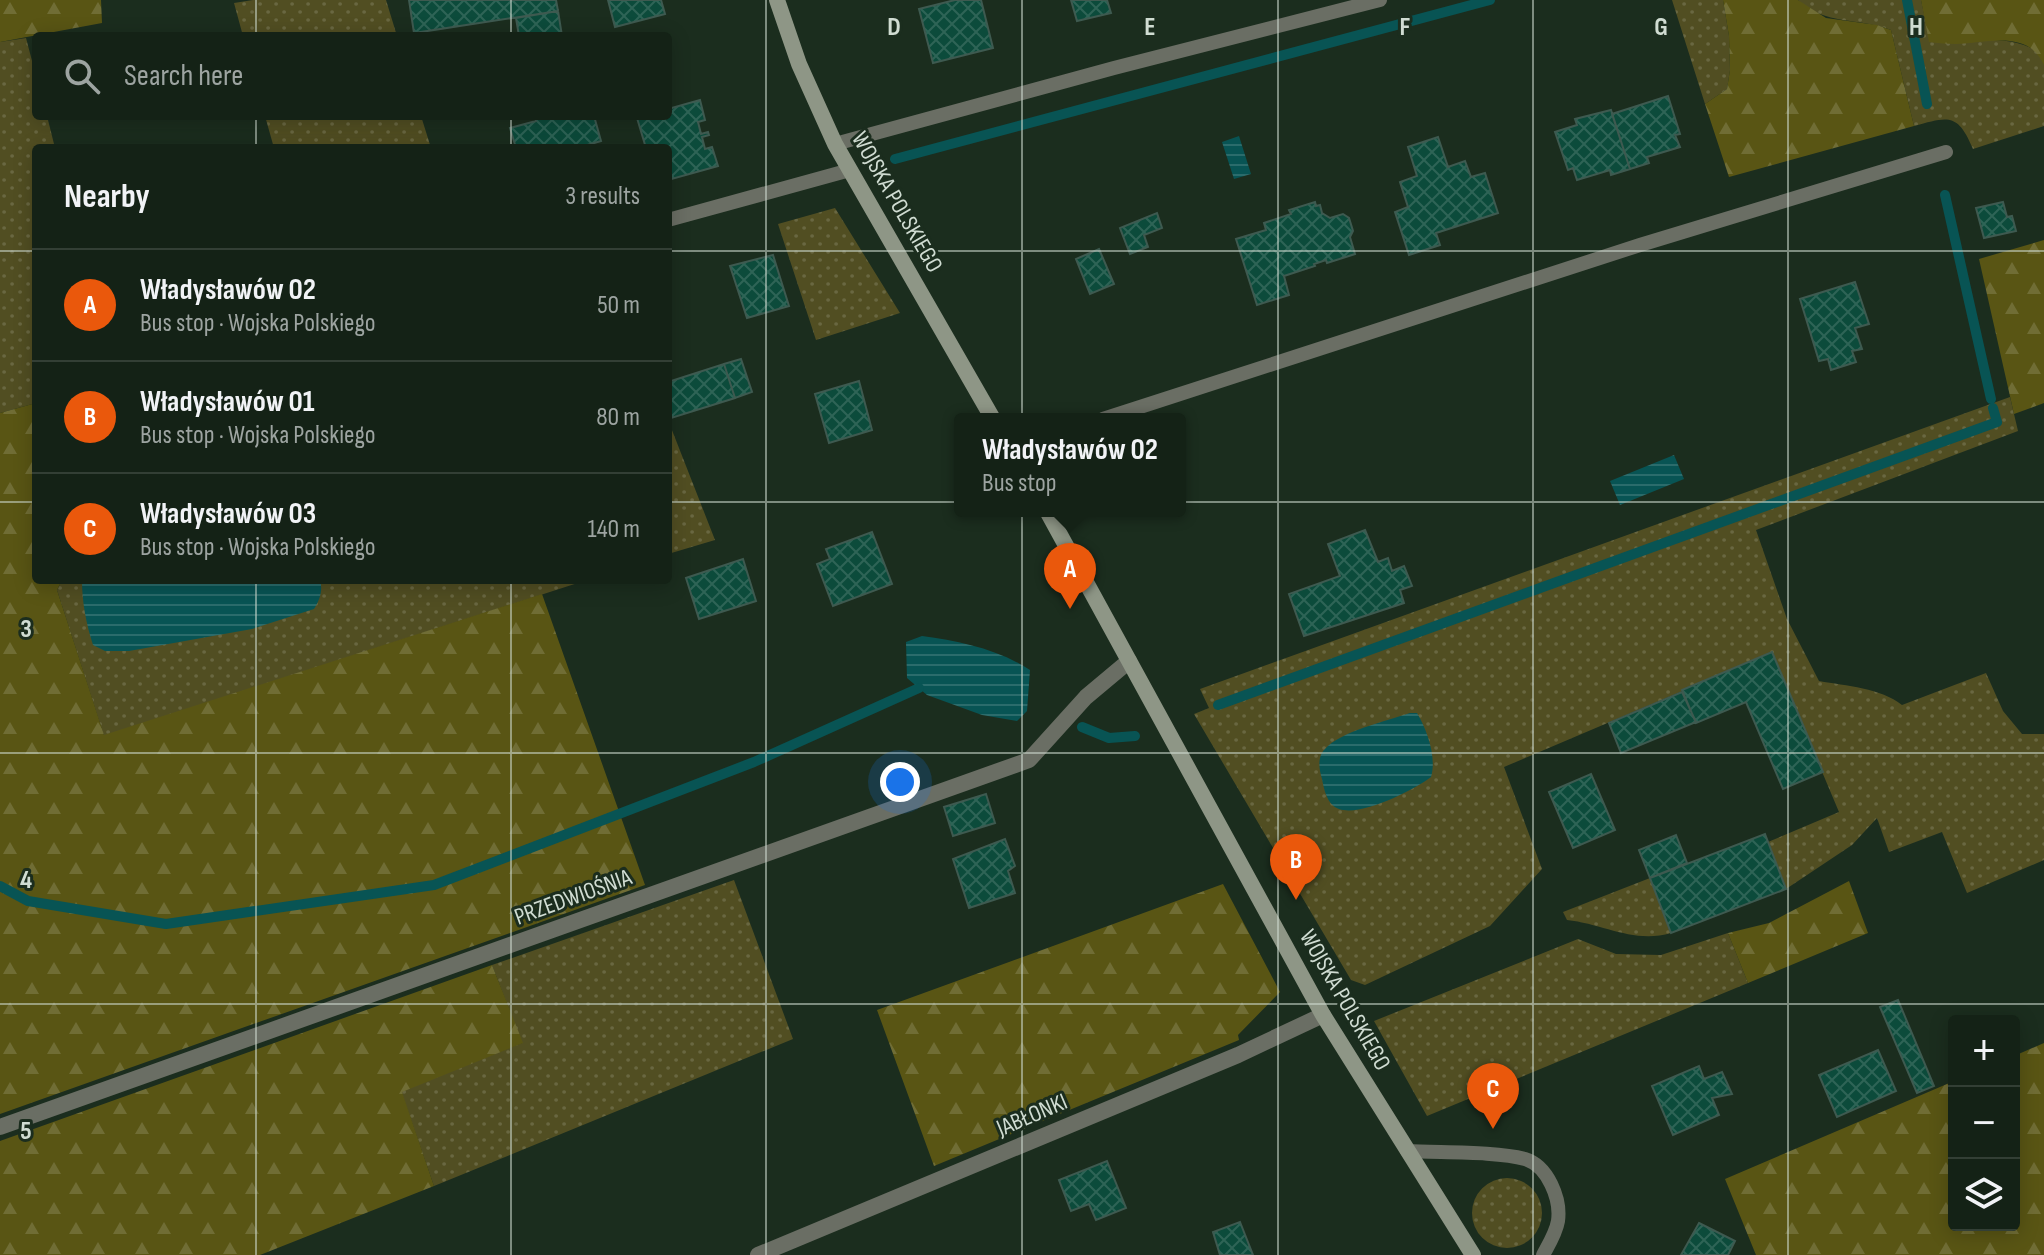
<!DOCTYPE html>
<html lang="en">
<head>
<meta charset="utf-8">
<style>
  body { margin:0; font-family:"Sofia Sans Condensed",sans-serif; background:#212f23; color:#f1f3f6 }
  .controls { position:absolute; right:24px; bottom:24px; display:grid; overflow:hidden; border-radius:8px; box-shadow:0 4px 20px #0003 }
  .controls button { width:72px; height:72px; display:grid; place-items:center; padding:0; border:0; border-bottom:2px solid #333f35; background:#142216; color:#f1f3f6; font:40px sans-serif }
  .you { position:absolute; left:900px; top:782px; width:28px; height:28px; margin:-20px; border:6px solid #fff; border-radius:50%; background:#1a73e8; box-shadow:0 0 0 12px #1a73e833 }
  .badge { display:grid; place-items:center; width:52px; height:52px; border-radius:50%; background:#ea580c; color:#fff; font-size:26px; font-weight:700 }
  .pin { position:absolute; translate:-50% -66px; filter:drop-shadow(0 2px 4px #0008) }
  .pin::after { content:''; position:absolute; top:42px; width:28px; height:24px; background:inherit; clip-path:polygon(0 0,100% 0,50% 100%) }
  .popup { position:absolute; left:954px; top:413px; width:232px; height:104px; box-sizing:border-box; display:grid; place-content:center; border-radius:8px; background:#142216; filter:drop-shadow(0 2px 6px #0005); font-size:26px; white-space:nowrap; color:#9da4a1 }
  .popup b { font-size:30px; color:#f1f3f6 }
  .popup::after { content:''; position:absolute; left:50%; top:100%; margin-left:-16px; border:16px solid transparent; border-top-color:#142216 }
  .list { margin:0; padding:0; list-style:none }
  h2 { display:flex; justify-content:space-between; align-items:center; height:104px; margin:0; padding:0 32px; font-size:34px }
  h2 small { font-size:26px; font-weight:400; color:#9da4a1 }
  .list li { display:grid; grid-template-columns:52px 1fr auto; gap:24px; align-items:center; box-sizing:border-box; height:112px; padding:0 32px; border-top:2px solid #333f35 }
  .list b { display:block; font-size:30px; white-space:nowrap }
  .list p { margin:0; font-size:26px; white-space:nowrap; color:#9da4a1 }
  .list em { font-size:26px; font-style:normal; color:#9da4a1 }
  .icon { flex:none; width:44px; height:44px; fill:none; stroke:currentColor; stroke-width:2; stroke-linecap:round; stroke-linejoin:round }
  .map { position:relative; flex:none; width:2044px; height:1255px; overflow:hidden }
  .search { position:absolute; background:#142216; box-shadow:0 4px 20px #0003; left:32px; top:32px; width:640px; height:88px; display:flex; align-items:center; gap:20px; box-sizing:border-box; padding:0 28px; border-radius:8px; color:#9da4a1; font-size:30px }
  .panel { position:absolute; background:#142216; box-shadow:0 4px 20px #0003; left:32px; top:144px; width:640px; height:440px; border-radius:8px }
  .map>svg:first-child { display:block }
  .grass { fill:url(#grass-dots) }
  .forest { fill:url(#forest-firs) }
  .water { fill:url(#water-rules) }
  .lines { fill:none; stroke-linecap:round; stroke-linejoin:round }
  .stream { stroke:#085454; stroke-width:10 }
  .building { fill:url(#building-cross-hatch); stroke:#3e5a50; stroke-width:2 }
  .lane { stroke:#6a6e64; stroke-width:14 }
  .street { stroke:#6a6e64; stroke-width:16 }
  .secondary { stroke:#8e9686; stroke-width:16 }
  .grid { fill:none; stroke:#d0dcd2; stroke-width:2; stroke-opacity:0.55 }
  .labels { text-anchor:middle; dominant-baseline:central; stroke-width:6; stroke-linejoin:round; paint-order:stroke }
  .street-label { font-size:24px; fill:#d0dcd2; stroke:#1b2d1e }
  .grid-label { font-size:26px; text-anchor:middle; font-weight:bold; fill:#d0dcd2; stroke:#1b2d1e; stroke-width:6; stroke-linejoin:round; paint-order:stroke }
</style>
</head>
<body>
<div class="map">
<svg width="2044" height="1255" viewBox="0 0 2044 1255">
  <defs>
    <pattern id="grass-dots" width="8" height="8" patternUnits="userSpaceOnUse" patternTransform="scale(2)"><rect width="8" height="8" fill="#514e22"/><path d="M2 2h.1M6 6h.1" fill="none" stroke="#696741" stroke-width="1.8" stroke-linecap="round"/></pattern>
    <pattern id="forest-firs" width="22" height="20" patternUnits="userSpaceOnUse" patternTransform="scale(2)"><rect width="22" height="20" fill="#595514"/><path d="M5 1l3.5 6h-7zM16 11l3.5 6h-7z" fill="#706d35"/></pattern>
    <pattern id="water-rules" width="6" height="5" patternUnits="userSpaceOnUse" patternTransform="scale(2)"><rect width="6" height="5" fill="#085454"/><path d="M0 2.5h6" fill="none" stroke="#2b6c6c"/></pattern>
    <pattern id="building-cross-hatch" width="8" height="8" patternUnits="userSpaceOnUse" patternTransform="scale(2)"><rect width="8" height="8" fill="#0c4b3b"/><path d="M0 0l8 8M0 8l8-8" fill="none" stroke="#2e6456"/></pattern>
  </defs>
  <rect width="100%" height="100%" fill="#1b2d1e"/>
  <path class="grass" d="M253,0H386L397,36H243L234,3Z
    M1672,0H1723L1729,36L1730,70L1727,89L1705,104Z
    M1798,0H1921L1930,42C1957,42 2035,29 2044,64C2044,82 2044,107 2044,126L1973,149C1958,113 1949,116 1914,126L1891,30C1859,17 1825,26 1798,0Z
    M26,38L36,76V116H47L55,148H36V403L0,413V42Z
    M265,116H421L431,148H274Z
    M835,208L900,313L816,340L778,224Z
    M2010,397L2018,431L1756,530L1787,619L1819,681C1846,686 1881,688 1902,705L1986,673L2003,711L2022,734H2044V860L1967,893L1942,832L1889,852L1877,818L1852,845L1786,889L1768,842L1839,812L1772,653L1504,767L1542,869L1490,926L1365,985L1351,980L1194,714L1209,708L1200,689Z
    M668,420L715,540L668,554Z
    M62,580H587L104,736L57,590Z
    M1650,878L1671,933C1634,944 1604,924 1567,920L1563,912Z
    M734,880L793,1039L434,1186L401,1091L522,1043L492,965Z
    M1728,933L1748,983L1427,1116L1374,1021L1578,939L1616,954L1661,955Z
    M1472 1213a35 35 0 1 1 70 0a35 35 0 1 1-70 0Z"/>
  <path class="forest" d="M0,0H101L102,23L0,42Z
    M1723,0H1798L1826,18L1877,25L1891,30L1914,126L1729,177L1705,104L1727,89L1730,70L1729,36Z
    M1921,0H2044V65C2028,29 1987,43 1956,44C1947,44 1938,43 1929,42Z
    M2044,240V403L2014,414L1979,259Z
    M36,403V580H62L57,590L104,735L542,594L645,885L0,1114V413Z
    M1849,881L1868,933L1748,983L1728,933L1769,923Z
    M1223,884L1280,992L1238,1035L1239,1040L934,1166L877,1010Z
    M492,965L523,1043L402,1092L434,1186L260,1255H0V1141Z
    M2044,1043V1255H1756L1725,1179L1954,1081V1225H2014V1056Z"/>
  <path class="water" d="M1239,136L1251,174L1234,179L1222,142Z
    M1674,455L1684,479L1620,505L1610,481Z
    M82,580H320C323,590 320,600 314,609L252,629L129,651H105L93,645C86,623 82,602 82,580Z
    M922,636C959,641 998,649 1030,670L1027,711L1017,721L982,715L927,695L907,678L906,642Z
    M1410,713H1417C1427,730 1437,757 1431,777C1414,790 1361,817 1339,809C1327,805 1324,789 1322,779C1319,769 1317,757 1325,749C1341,731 1387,721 1410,713Z"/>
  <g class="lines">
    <path class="stream" d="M1907,0L1927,104
      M895,159L1490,0
      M1945,195L1991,399
      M1218,705L1997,422L1993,408
      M1082,727L1109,738L1135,736
      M0,886L28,901L166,924L434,885L754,762L919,688"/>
  </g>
  <path class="building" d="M409,0H556L558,11L414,33Z
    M608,0H661L665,14L615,27Z
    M955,0H981L993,48L933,63L919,9Z
    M1071,0H1107L1111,13L1077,21Z
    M558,11L562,36H519L516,18Z
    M1668,96L1680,134L1675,135L1680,147L1647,157L1649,163L1630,169L1612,114Z
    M700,100L705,120L698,122L701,134L708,132L709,135L702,137L705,149L712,147L718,166L668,180V148H646L637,118L668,116V109Z
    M1611,110L1630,169L1611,175L1610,170L1577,180L1573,168L1568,170L1555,132L1577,125L1575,119Z
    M534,116H594L601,141L577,148H516L510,128L536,121Z
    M1438,137L1448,167L1465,161L1471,177L1485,173L1498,213L1436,233L1440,245L1409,255L1395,212L1408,207L1400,182L1417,176L1408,147Z
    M1315,202L1316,206L1320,205L1322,213L1330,218L1343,214L1349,218L1353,231L1350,237L1355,254L1327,263L1326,260L1314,264L1315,266L1284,276L1289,295L1257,305L1236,239L1266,230L1264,223L1291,214L1289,210Z
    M2003,202L2007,217L2012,216L2016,231L1984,238L1976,208Z
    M1157,213L1162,228L1144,235L1148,247L1130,254L1120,228Z
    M1099,249L1114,284L1090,294L1076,259Z
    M773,255L789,306L747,318L730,266Z
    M1855,282L1869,324L1855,328L1862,349L1852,351L1856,362L1831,370L1828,359L1819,361L1800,299Z
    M741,359L752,392L735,398L724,364Z
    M724,364L735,398L668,419V382Z
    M859,381L872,430L829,443L815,394Z
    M1365,530L1378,562L1388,558L1392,571L1404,566L1412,586L1400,590L1404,603L1304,636L1289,594L1340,576L1328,544Z
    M872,532L892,584L833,606L817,564L830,559L826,549Z
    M743,559L756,601L699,619L686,578Z
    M1772,652L1823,772L1783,789L1746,702L1696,723L1682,690Z
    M1682,692L1696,722L1621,753L1609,723Z
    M1591,774L1615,830L1573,848L1549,792Z
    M986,794L995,823L953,836L944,807Z
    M1765,834L1786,889L1671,933L1650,878Z
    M1676,835L1687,863L1650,878L1639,850Z
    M1005,839L1015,866L1008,871L1015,893L969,908L953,859Z
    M1898,1000L1934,1086L1917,1093L1880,1007Z
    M1878,1050L1896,1091L1837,1117L1819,1075Z
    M1699,1066L1704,1079L1722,1072L1732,1094L1712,1098L1719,1115L1673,1135L1652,1086Z
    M1107,1161L1126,1208L1096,1220L1089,1204L1071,1211L1059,1180Z
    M1240,1222L1253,1255H1220L1213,1232Z
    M1699,1223L1735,1241L1728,1255H1681Z"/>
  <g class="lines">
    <path class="lane" d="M835,144L1114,68L1380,0
      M668,220L850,170
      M1103,419L1640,245L1946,152
      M1407,1151C1438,1153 1497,1151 1525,1159C1548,1166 1561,1199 1558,1221C1556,1233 1549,1244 1543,1255"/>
    <path class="street" d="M0,1127L1029,760L1086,697L1129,661
      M758,1255L1238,1055L1323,1015"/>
    <path class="secondary" d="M777,0L799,64L835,144L993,419
      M1047,511L1323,1015L1473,1255"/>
  </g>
  <path class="grid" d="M256,0V36M511,0V36M766,0V1255M1022,0V1255M1278,0V1255M1533,0V1255M1788,0V1255M256,116V148M511,116V148M0,251H36M668,251H2044M0,502H36M668,502H2044M256,580V1255M511,580V1255M0,753H2044M0,1004H2044"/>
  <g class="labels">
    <g class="street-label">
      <text transform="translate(897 202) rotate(60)">WOJSKA POLSKIEGO</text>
      <text transform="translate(573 897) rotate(-20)">PRZEDWIOŚNIA</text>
      <text transform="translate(1345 1000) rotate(60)">WOJSKA POLSKIEGO</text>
      <text transform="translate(1032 1115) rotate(-23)">JABŁONKI</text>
    </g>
  </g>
  <g class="grid-label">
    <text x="894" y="35">D</text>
    <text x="1150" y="35">E</text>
    <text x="1405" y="35">F</text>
    <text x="1661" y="35">G</text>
    <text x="1916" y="35">H</text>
    <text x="26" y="637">3</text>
    <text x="26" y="888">4</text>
    <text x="26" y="1139">5</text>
  </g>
</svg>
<div class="controls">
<button>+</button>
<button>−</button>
<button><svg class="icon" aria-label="layers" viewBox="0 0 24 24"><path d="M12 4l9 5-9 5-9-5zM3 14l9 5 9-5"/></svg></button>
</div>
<div class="you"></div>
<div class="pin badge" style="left:1070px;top:609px">A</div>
<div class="popup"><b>Władysławów 02</b>Bus stop</div>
<div class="pin badge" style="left:1296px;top:900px">B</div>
<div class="pin badge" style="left:1493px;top:1129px">C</div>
<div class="search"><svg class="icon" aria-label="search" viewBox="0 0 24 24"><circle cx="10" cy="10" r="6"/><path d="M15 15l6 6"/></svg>Search here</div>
<section class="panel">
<h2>Nearby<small>3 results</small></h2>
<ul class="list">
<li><span class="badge">A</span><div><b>Władysławów 02</b><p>Bus stop · Wojska Polskiego</p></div><em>50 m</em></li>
<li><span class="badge">B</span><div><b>Władysławów 01</b><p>Bus stop · Wojska Polskiego</p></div><em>80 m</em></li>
<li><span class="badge">C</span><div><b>Władysławów 03</b><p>Bus stop · Wojska Polskiego</p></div><em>140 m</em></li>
</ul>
</section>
</div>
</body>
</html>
